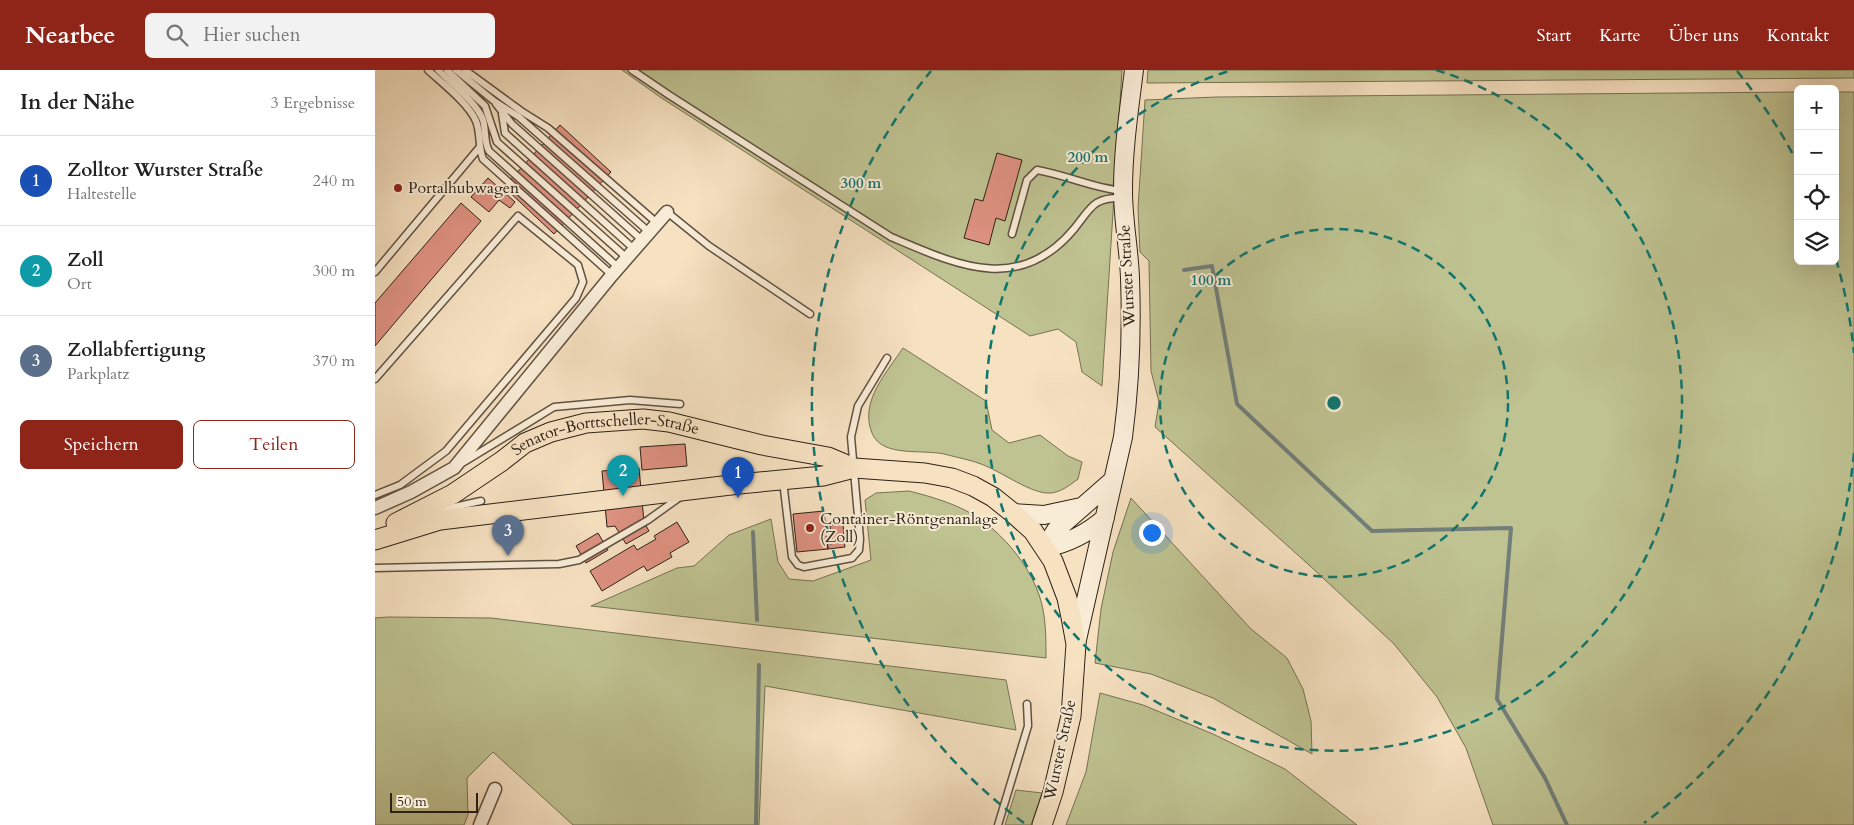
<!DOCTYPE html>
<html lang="de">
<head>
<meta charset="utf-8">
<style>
  body { margin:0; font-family:Cardo,serif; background:#f2f2f2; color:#222 }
  .controls { position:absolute; right:15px; top:15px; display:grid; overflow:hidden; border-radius:8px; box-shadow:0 5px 20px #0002 }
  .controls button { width:45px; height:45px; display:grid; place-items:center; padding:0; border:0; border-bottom:1px solid #e0e0e0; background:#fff; color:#222; font:25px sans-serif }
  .scale { position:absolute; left:15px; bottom:12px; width:88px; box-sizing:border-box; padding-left:5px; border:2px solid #2e2217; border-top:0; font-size:14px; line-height:18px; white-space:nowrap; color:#2e2217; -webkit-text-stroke:4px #f9ecd7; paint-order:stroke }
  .you { position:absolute; left:776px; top:462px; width:18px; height:18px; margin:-12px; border:4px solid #fff; border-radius:50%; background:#1a73e8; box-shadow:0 0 0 8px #1a73e833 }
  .badge { display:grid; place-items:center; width:32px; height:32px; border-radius:50%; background:#8f2418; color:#fff; font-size:16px; font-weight:700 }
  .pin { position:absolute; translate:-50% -41px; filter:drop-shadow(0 1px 2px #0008) }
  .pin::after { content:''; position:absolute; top:26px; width:18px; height:15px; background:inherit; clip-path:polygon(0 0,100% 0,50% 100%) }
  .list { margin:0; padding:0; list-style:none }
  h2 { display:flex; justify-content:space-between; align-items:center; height:65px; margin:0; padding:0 20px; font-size:21px }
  h2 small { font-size:16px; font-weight:400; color:#767676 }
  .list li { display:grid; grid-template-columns:32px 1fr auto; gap:15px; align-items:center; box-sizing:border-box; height:90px; padding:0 20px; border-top:1px solid #e0e0e0 }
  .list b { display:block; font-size:19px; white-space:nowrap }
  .list p { margin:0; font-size:16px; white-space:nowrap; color:#767676 }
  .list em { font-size:16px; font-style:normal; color:#767676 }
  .actions { display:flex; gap:10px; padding:15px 20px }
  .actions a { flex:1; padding:11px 0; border:1px solid #8f2418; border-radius:8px; text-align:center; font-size:18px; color:#8f2418 }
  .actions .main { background:#8f2418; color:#fff }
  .icon { flex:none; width:28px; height:28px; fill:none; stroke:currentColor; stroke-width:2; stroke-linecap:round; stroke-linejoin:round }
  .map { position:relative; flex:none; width:1479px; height:755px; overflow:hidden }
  header { display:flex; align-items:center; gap:30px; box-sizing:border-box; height:70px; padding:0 25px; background:#8f2418; color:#fff }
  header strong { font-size:24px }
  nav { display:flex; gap:28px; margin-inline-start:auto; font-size:18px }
  .search { width:350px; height:45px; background:#f2f2f2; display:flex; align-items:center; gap:12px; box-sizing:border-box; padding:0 18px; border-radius:8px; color:#767676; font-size:19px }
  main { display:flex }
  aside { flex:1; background:#fff }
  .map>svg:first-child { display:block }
  .green { fill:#bfc291; stroke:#767254 }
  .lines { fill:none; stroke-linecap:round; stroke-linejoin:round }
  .stream { stroke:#727e79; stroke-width:4 }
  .building { fill:#df9282; stroke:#2e2217 }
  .lane-casing { stroke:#605242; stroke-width:9 }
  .street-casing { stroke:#605242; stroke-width:15 }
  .secondary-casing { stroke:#2e2217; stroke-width:20 }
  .primary-casing { stroke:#2e2217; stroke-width:21 }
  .lane { stroke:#f9ecd7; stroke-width:6 }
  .street { stroke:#f9ecd7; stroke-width:12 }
  .secondary { stroke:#f9ecd7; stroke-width:18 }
  .primary { stroke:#f6e1c1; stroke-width:19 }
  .ring { fill:none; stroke:#0f766e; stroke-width:2.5; stroke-dasharray:9 6 }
  .poi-dot { fill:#8f2418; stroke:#f9ecd7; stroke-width:2 }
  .labels { text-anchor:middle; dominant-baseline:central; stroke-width:4; stroke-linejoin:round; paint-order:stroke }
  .poi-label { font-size:16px; fill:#2e2217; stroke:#f9ecd7; text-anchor:start }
  .street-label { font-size:16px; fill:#2e2217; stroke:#f9ecd7 }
  .centre { fill:#0f766e; stroke:#f9ecd7; stroke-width:2.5 }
  .ring-label { font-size:15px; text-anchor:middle; font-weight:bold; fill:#0f766e; stroke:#f9ecd7; stroke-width:4; stroke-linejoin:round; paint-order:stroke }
</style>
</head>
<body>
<header>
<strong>Nearbee</strong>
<div class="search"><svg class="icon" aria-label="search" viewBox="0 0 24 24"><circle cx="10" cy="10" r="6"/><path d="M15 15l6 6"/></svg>Hier suchen</div>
<nav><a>Start</a><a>Karte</a><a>Über uns</a><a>Kontakt</a></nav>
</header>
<main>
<aside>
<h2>In der Nähe<small>3 Ergebnisse</small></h2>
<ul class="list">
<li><span class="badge" style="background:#1a4fb4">1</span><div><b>Zolltor Wurster Straße</b><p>Haltestelle</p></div><em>240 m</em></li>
<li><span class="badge" style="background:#0f9aa8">2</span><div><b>Zoll</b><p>Ort</p></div><em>300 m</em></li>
<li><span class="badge" style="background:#5c6f8a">3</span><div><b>Zollabfertigung</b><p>Parkplatz</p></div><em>370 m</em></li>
</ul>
<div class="actions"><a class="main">Speichern</a><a>Teilen</a></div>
</aside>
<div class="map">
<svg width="1479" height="755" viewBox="0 0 1479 755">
  <rect width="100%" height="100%" fill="#f6e1c1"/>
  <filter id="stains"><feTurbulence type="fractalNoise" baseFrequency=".004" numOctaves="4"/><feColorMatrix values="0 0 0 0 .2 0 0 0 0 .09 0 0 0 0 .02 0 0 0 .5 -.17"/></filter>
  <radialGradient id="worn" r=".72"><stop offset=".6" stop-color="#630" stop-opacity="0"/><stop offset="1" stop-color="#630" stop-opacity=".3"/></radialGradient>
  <path class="green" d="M247,0H747L727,316L707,302L701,272L683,259L655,266L285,27Z
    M773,0H1479V8L772,13Z
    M1423,22V191H1460V22H1479V755H1118L1091,678L1062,627L1019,574L934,495L780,357L784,332L776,301L774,191L765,182L763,138L770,30L841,27Z
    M528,278L611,331L617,360L634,373L665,365L693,386L707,392L703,409C695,415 686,422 676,423C657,425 626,401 606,394C596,390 584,388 573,385C551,378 507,389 497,363C484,332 512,302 528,278Z
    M534,421C558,427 585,435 605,449C632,468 657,499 666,531C671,549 671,569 671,588L216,536L302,498L319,496L354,465L396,449L403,492L414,509L438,511L496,490L490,430L501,423Z
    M756,428L876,559L912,588L928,619L936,651L937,684L838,628L776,604L720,593L726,539L738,482Z
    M13,547L116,548L631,610L641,660L390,616L384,755H198L118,682L92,708L93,745L89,755H0V548Z
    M725,623L768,635L838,664L910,699L982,755H691L711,702Z
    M641,720L667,723L656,755H630Z"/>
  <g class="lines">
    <path class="stream" d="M809,200L837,196L862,334L997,461L1136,458L1122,629L1170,708L1192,755
      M378,462L382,550
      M381,755L384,595"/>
  </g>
  <path class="building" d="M185,55L236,102L179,164L129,117Z
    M622,83L647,90L630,151L621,148L614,175L589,168L600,129L608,131Z
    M113,108L130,123L114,142L96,127Z
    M130,123L140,132L135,138L124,130Z
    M86,133L106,151L0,276V233Z
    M310,374L312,396L267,400L265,377Z
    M264,398L269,452L274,461L251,474L240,456L232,457L227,401Z
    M449,441L453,479L422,482L418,444Z
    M302,452L314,472L295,483L297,487L272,501L269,496L227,521L215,501L259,475L262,480L281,469L279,466Z
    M468,453L469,470L457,471L455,455Z
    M223,463L233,480L211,493L201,476Z
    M469,470L470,477L453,479L452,472Z"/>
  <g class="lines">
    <g class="lane-casing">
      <path id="lane" d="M53,0C68,14 93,33 101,51C106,63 103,77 108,89L237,205
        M63,0C76,13 102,33 108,50C111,60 109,73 114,81L244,198
        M72,0L110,36L122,72L252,188
        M81,0L119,31L144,47L274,162
        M90,0L146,41L173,58L282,153
        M257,0L294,25L516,167C582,195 644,225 699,159C716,138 718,127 747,128
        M121,34L137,54L267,170
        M127,44L130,63L259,179
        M292,142L334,176L435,244
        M637,164L652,110L662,100C691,105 718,118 747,121
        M0,202L104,78
        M0,309L143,146L203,195L208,212L201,228L71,381L25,415L0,425
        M89,392L179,337L255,330L305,334
        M408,411L417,487L423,495L429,497L477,488L484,480L485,469L476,367L483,336L512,288
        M61,441L106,431
        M0,498L184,494L204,490L273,450L305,427
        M623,755L653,656L652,634"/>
    </g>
    <g class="street-casing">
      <path id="street" d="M0,438L36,422L79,398L237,205L292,142
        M105,755L120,719"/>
    </g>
    <g class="secondary-casing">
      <path id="secondary" d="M638,443L669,445L706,437
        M670,478L681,460L737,411
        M670,478C694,473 712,464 730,448
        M701,574L748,367C755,314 757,262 755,208C754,179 748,150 748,121C748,80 754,40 759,0"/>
    </g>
    <g class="primary-casing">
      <g id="primary">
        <path id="s1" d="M21,453L78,424L127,391L150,373L176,362L211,353L268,349L294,352L387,375L453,387L479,398"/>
        <path d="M0,470L65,450L364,414L448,406L479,398L550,403L577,408L598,416L618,427L638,443L658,461L678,491L692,528L696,547L701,574L696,646L678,722L667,755"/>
      </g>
    </g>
    <use href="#lane" class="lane"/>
    <use href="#street" class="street"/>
    <use href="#secondary" class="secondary"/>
    <use href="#primary" class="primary"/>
  </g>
  <g class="ring">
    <circle cx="959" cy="333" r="174"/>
    <path d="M1061 0A348 348 0 1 1 857 0"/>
    <path d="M1479 383A522 522 0 0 1 1269 753M649 753A522 522 0 0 1 556 1M1362 1A522 522 0 0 1 1422 92M1461 189A522 522 0 0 1 1479 283"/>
  </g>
  <g class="poi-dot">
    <circle cx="23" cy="118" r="5"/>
    <circle cx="435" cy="458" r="5"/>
  </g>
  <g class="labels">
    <g class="poi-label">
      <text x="33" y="118">Portalhubwagen</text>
      <text x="445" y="449">Container-Röntgenanlage<tspan x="445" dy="18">(Zoll)</tspan></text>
    </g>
    <g class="street-label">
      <text transform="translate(752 206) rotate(-93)">Wurster Straße</text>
      <text stroke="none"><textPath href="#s1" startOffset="234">Senator-Borttscheller-Straße</textPath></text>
      <text transform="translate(685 680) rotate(-78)">Wurster Straße</text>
    </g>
  </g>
  <circle cx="959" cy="333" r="8" class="centre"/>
  <g class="ring-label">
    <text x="713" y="92">200 m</text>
    <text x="486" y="118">300 m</text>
    <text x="836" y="215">100 m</text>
  </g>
  <rect width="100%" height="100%" filter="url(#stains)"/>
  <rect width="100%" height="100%" fill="url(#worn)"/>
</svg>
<div class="controls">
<button>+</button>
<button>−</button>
<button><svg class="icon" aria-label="locate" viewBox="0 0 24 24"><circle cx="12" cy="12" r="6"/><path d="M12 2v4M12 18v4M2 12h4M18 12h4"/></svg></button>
<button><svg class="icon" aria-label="layers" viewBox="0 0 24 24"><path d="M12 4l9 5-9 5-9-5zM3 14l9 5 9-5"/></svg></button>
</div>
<div class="scale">50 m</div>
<div class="you"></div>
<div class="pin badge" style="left:363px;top:428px;background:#1a4fb4">1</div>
<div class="pin badge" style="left:248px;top:426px;background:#0f9aa8">2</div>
<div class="pin badge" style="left:133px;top:486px;background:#5c6f8a">3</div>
</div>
</main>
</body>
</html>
